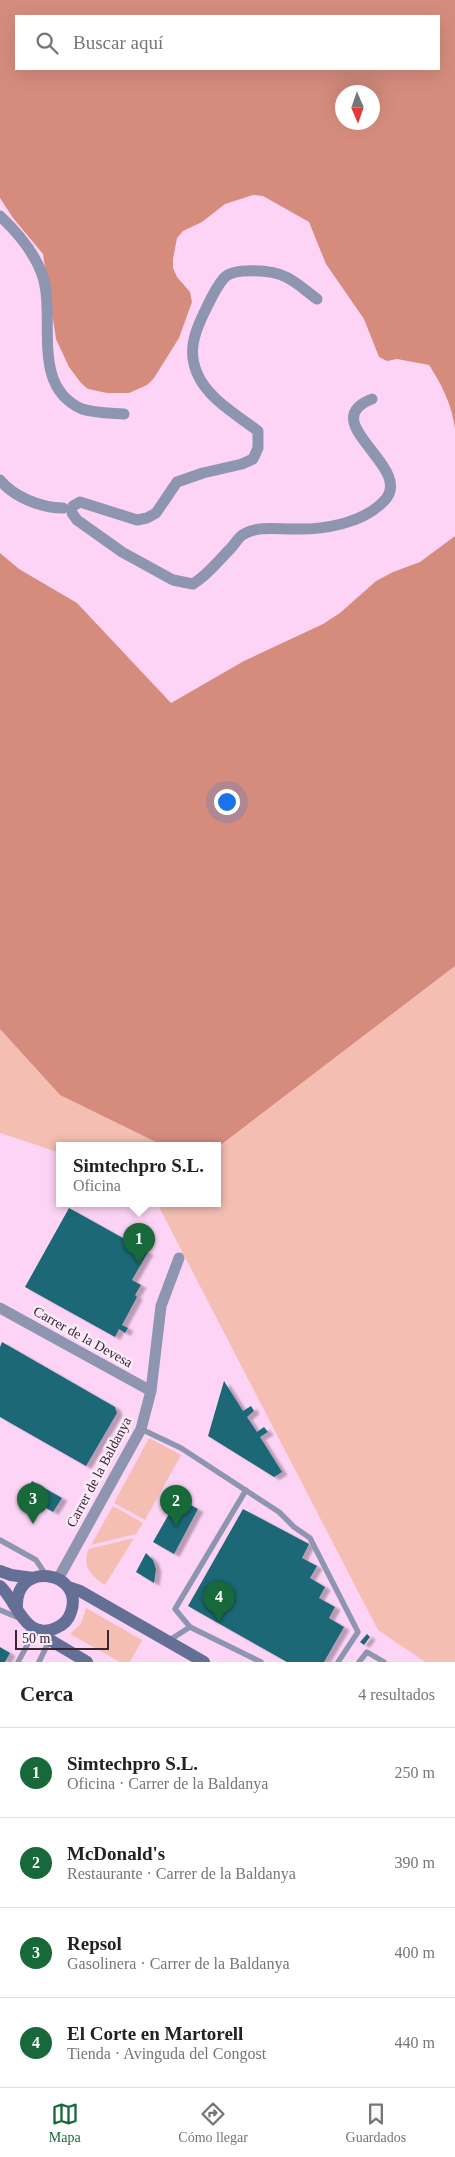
<!DOCTYPE html>
<html lang="es">
<head>
<meta charset="utf-8">
<style>
  body { margin:0; font-family:Georgia,serif; background:#f2f2f2; color:#222 }
  .compass { position:absolute; left:335px; top:85px; width:45px; height:45px; border-radius:50%; background:#fff; box-shadow:0 5px 20px #0002; rotate:178deg }
  .scale { position:absolute; left:15px; bottom:12px; width:94px; box-sizing:border-box; padding-left:5px; border:2px solid #362733; border-top:0; font-size:14px; line-height:18px; white-space:nowrap; color:#362733; -webkit-text-stroke:4px #fcebf8; paint-order:stroke }
  .you { position:absolute; left:226px; top:801px; width:18px; height:18px; margin:-12px; border:4px solid #fff; border-radius:50%; background:#1a73e8; box-shadow:0 0 0 8px #1a73e833 }
  .badge { display:grid; place-items:center; width:32px; height:32px; border-radius:50%; background:#176939; color:#fff; font-size:16px; font-weight:700 }
  .pin { position:absolute; translate:-50% -41px; filter:drop-shadow(0 1px 2px #0008) }
  .pin::after { content:''; position:absolute; top:26px; width:18px; height:15px; background:inherit; clip-path:polygon(0 0,100% 0,50% 100%) }
  .popup { position:absolute; left:56px; top:1142px; width:165px; height:65px; box-sizing:border-box; display:grid; place-content:center; border-radius:0px; background:#fff; filter:drop-shadow(0 1px 4px #0005); font-size:16px; white-space:nowrap; color:#767676 }
  .popup b { font-size:19px; color:#222 }
  .popup::after { content:''; position:absolute; left:50%; top:100%; margin-left:-10px; border:10px solid transparent; border-top-color:#fff }
  .list { margin:0; padding:0; list-style:none }
  h2 { display:flex; justify-content:space-between; align-items:center; height:65px; margin:0; padding:0 20px; font-size:21px }
  h2 small { font-size:16px; font-weight:400; color:#767676 }
  .list li { display:grid; grid-template-columns:32px 1fr auto; gap:15px; align-items:center; box-sizing:border-box; height:90px; padding:0 20px; border-top:1px solid #e0e0e0 }
  .list b { display:block; font-size:19px; white-space:nowrap }
  .list p { margin:0; font-size:16px; white-space:nowrap; color:#767676 }
  .list em { font-size:16px; font-style:normal; color:#767676 }
  .icon { flex:none; width:28px; height:28px; fill:none; stroke:currentColor; stroke-width:2; stroke-linecap:round; stroke-linejoin:round }
  .map { position:relative; flex:none; width:455px; height:1662px; overflow:hidden }
  .search { position:absolute; background:#fff; box-shadow:0 5px 20px #0002; left:15px; right:15px; top:15px; height:55px; display:flex; align-items:center; gap:12px; box-sizing:border-box; padding:0 18px; border-radius:0px; color:#767676; font-size:19px }
  .sheet { height:425px; background:#fff }
  nav { display:flex; justify-content:space-around; align-items:center; box-sizing:border-box; height:70px; border-top:1px solid #e0e0e0; background:#fff; font-size:14px; color:#767676 }
  nav a { display:grid; justify-items:center; gap:2px }
  nav .on { color:#176939 }
  .map>svg:first-child { display:block }
  .green { fill:#f4beb2 }
  .forest { fill:#d58c7d; fill-rule:evenodd }
  .building { fill:#1c6876; filter:url(#shadow) }
  .lines { fill:none; stroke-linecap:round; stroke-linejoin:round }
  .service { stroke:#8d95b0; stroke-width:5.5 }
  .minor { stroke:#8d95b0; stroke-width:11 }
  .secondary { stroke:#646f96; stroke-width:12 }
  .labels { text-anchor:middle; dominant-baseline:central; stroke-width:5; stroke-linejoin:round; paint-order:stroke }
  .street-label { font-size:14px; fill:#362733; stroke:#fcebf8 }
</style>
</head>
<body>
<div class="map">
<svg width="455" height="1662" viewBox="0 0 455 1662">
  <defs>
    <filter id="shadow"><feDropShadow dx="5.5" dy="3" stdDeviation="1" flood-color="#0004"/></filter>
  </defs>
  <rect width="100%" height="100%" fill="#fed4f6"/>
  <path class="green" d="M455,966V1662H425L378,1630L157,1203H218V1147Z
    M0,1029L60,1095L162,1145H60V1153L0,1133Z
    M149,1438L181,1455L145,1520L114,1503Z
    M113,1506L143,1523L136,1534L91,1545Z
    M134,1538L105,1585C92,1577 81,1566 89,1549Z
    M86,1608L142,1640L130,1662H120L70,1634L81,1624Z"/>
  <path class="forest" d="M0,0H455V429C452,405 442,385 429,365L397,359L387,361L379,357L364,319L326,264L309,222L263,196L253,195L225,204L202,222L183,231L177,238L173,259V268L177,277L190,292L192,302L179,338L154,378L147,385L129,393H107L88,389L81,383L69,367L56,339L43,254L13,218L0,198ZM16,16H439V69H16ZM342,92H372V122H342Z
    M455,536V966L218,1147V1145H162L60,1095L0,1029V553L19,569L77,603L171,703L244,661L323,624L340,613L376,581L393,572L420,562Z"/>
  <path class="building" d="M69,1208L148,1252L132,1280L141,1285L135,1295L137,1297L122,1325L128,1328L125,1333L119,1329L115,1337L25,1287Z
    M2,1342L115,1407L117,1413L86,1466L0,1417V1347Z
    M224,1381L243,1411L251,1406L254,1411L247,1417L257,1432L264,1427L268,1432L260,1437L282,1472L274,1477L208,1436Z
    M32,1481L62,1498L53,1512L24,1495Z
    M178,1498L198,1509L174,1554L153,1542Z
    M243,1509L309,1544L302,1558L317,1566L310,1578L325,1587L319,1598L335,1607L329,1618L344,1627L324,1662H287L188,1606Z
    M146,1553L153,1560L156,1569L154,1583L136,1572Z
    M367,1634L370,1637L364,1645L360,1642Z
    M0,1647L10,1653L5,1662H0Z"/>
  <g class="lines">
    <path class="service" d="M141,1429L181,1448L279,1512L294,1527L310,1538L358,1632L338,1662
      M0,1540L36,1560L46,1575
      M0,1610L19,1618
      M190,1627L175,1609L246,1490
      M168,1641L190,1627L261,1662
      M18,1662L36,1629
      M39,1662L50,1639
      M359,1662L367,1652L384,1662"/>
    <path class="minor" d="M0,216C17,232 34,252 42,274C57,316 29,386 82,409C94,413 111,413 124,414
      M0,480C14,497 41,508 63,508
      M73,506L80,502L137,520L147,518L156,513L177,482L203,473L242,464L253,459L258,448V431C237,415 207,398 197,373C188,352 194,334 203,315C209,303 215,288 224,278C234,267 273,270 286,277C297,282 307,292 317,299
      M72,513L77,520L122,552L173,580L193,584C209,574 218,561 231,548C235,544 239,536 244,534C258,526 277,529 292,529C323,530 362,524 384,501C417,468 313,422 372,399
      M0,1308L151,1391
      M58,1579L141,1429L151,1391L161,1306L179,1258"/>
    <path class="secondary" d="M0,1571L11,1575L33,1578
      M0,1586C17,1601 25,1642 56,1628C63,1625 69,1619 71,1612C85,1571 14,1559 17,1608
      M68,1587L80,1591L204,1662
      M40,1630L50,1640L87,1662"/>
  </g>
  <g class="labels">
    <g class="street-label">
      <text transform="translate(83 1337) rotate(29)">Carrer de la Devesa</text>
      <text transform="translate(99 1472) rotate(-62)">Carrer de la Baldanya</text>
    </g>
  </g>
</svg>
<svg class="compass" viewBox="-18 -18 36 36"><path d="M0-13l5 13h-10z" fill="#e53935"/><path d="M0 13l5-13h-10z" fill="#767676"/></svg>
<div class="scale">50 m</div>
<div class="you"></div>
<div class="pin badge" style="left:139px;top:1264px">1</div>
<div class="popup"><b>Simtechpro S.L.</b>Oficina</div>
<div class="pin badge" style="left:176px;top:1526px">2</div>
<div class="pin badge" style="left:33px;top:1524px">3</div>
<div class="pin badge" style="left:219px;top:1622px">4</div>
<div class="search"><svg class="icon" aria-label="search" viewBox="0 0 24 24"><circle cx="10" cy="10" r="6"/><path d="M15 15l6 6"/></svg>Buscar aquí</div>
</div>
<section class="sheet">
<h2>Cerca<small>4 resultados</small></h2>
<ul class="list">
<li><span class="badge">1</span><div><b>Simtechpro S.L.</b><p>Oficina · Carrer de la Baldanya</p></div><em>250 m</em></li>
<li><span class="badge">2</span><div><b>McDonald's</b><p>Restaurante · Carrer de la Baldanya</p></div><em>390 m</em></li>
<li><span class="badge">3</span><div><b>Repsol</b><p>Gasolinera · Carrer de la Baldanya</p></div><em>400 m</em></li>
<li><span class="badge">4</span><div><b>El Corte en Martorell</b><p>Tienda · Avinguda del Congost</p></div><em>440 m</em></li>
</ul>
</section>
<nav>
<a class="on"><svg class="icon" aria-label="map" viewBox="0 0 24 24"><path d="M3 6l6-2 6 2 6-2v14l-6 2-6-2-6 2zM9 4v14M15 6v14"/></svg>Mapa</a>
<a><svg class="icon" aria-label="directions" viewBox="0 0 24 24"><path d="M12 3l9 9-9 9-9-9zM9 14v-3h6M13 9l2 2-2 2"/></svg>Cómo llegar</a>
<a><svg class="icon" aria-label="saved" viewBox="0 0 24 24"><path d="M7 4h10v16l-5-4-5 4z"/></svg>Guardados</a>
</nav>
</body>
</html>
